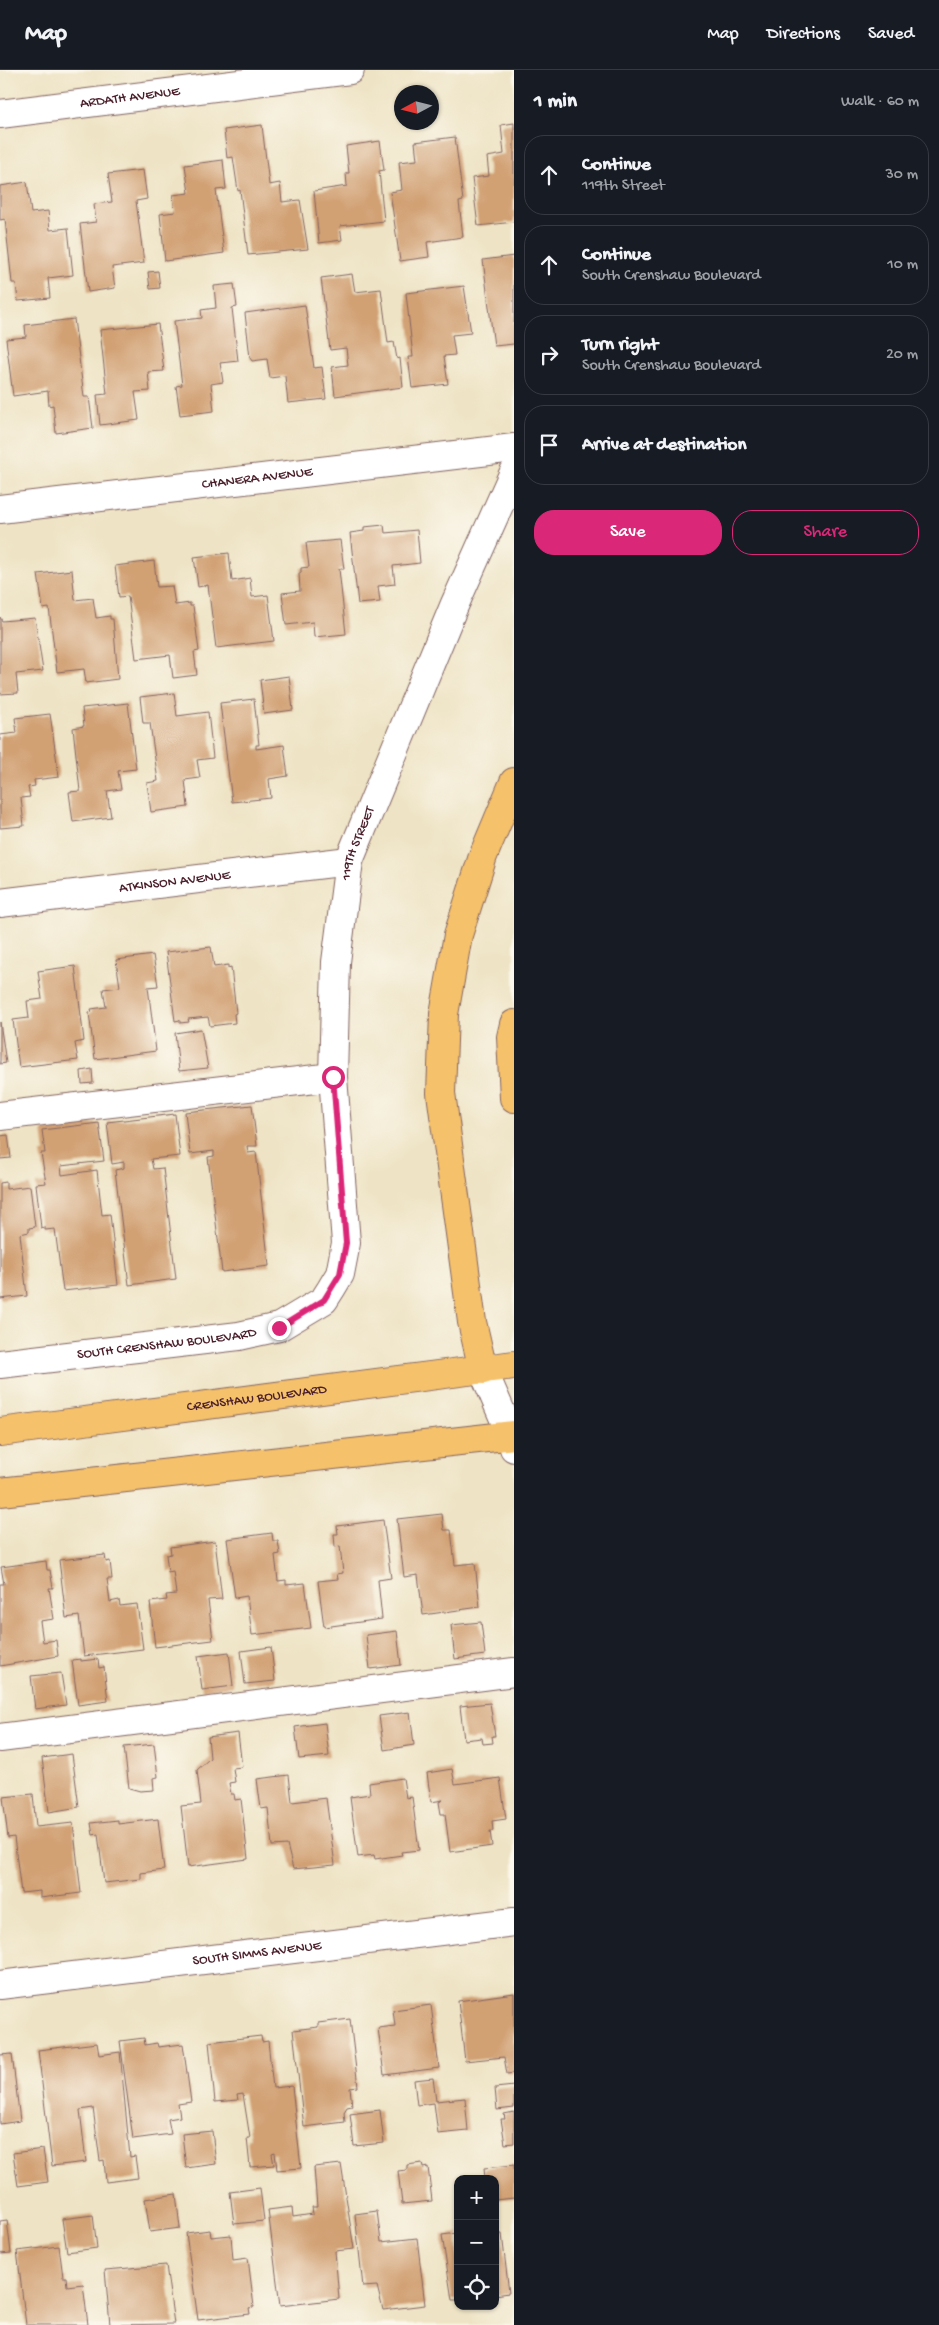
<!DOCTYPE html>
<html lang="en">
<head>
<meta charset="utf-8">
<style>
  body { margin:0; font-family:"Gochi Hand",sans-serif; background:#242831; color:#f1f3f6 }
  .controls { position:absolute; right:15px; bottom:15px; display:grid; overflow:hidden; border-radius:10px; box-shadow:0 1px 4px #0004 }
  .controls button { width:45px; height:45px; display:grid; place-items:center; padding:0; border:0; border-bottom:1px solid #363941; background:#171b24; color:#f1f3f6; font:25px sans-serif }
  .compass { position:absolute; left:394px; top:15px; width:45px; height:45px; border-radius:50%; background:#171b24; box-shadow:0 1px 4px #0004; rotate:263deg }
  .stop { position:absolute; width:15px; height:15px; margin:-11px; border:4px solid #db2777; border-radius:50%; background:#fff }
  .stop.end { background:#db2777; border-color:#fff; box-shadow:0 1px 5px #0008 }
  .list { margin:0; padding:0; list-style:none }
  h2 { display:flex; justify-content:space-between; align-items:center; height:65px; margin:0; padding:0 20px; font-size:21px }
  h2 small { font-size:16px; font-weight:400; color:#9ea1a6 }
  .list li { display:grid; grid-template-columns:32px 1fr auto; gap:15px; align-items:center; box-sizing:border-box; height:80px; margin:0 10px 10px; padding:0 10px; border:1px solid #363941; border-radius:20px }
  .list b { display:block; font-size:19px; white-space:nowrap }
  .list p { margin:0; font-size:16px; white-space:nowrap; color:#9ea1a6 }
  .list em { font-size:16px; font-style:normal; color:#9ea1a6 }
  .actions { display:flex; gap:10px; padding:15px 20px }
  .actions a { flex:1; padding:11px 0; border:1px solid #db2777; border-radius:20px; text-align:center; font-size:18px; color:#db2777 }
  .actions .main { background:#db2777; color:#fff }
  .icon { flex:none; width:28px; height:28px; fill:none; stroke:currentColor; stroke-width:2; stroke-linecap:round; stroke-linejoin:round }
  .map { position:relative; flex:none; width:514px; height:2255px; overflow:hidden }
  header { display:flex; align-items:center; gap:30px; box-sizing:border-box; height:70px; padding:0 25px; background:#171b24; border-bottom:1px solid #363941 }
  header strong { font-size:24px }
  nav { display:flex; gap:28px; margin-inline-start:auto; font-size:18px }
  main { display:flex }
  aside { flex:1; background:#171b24 }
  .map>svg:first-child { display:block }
  .building { fill:#d1a073 }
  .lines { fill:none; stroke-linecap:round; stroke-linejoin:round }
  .minor-casing { stroke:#836461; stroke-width:30 }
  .major-casing { stroke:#836461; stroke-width:30 }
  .highway-casing { stroke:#836461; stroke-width:30 }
  .minor { stroke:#fff; stroke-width:28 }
  .major { stroke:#f5c16b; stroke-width:28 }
  .highway { stroke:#f5c16b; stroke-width:28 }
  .route { stroke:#db2777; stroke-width:6 }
  .labels { text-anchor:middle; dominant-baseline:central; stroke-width:4.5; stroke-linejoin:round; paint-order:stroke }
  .street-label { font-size:14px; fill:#4a1f2b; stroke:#fbf7ec }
</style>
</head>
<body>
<header>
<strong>Map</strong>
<nav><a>Map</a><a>Directions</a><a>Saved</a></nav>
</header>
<main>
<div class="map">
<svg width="514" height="2255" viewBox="0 0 514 2255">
  <rect width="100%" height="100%" fill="#fbf7ec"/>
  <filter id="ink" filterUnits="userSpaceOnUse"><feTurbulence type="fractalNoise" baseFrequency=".02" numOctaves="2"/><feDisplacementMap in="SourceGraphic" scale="10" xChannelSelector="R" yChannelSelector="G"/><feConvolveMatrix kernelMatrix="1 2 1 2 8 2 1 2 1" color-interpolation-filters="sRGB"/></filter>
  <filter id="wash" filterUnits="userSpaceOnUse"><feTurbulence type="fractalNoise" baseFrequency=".0096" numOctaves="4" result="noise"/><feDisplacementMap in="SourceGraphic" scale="20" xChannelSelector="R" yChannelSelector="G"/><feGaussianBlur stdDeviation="1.12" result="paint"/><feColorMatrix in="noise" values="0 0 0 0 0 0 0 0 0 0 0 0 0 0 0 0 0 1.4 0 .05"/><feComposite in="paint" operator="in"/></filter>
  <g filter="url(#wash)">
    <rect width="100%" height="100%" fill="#eee3c4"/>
    <g id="blocks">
      <path class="building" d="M514,53V152L478,156L472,108L489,106L487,87L504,84L501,55Z
        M262,55L269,115L280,113L282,132L300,130L308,179L248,185L240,120L238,121L233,87L227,88L224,60Z
        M455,67L463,131L459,132L463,167L427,172L429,187L400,191L390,122L402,120L399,92L417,90L415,72Z
        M380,71L384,100L379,101L384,151L340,156L342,170L319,173L314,121L347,116L346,103H349L346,76Z
        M223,90L226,119L216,120L224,183L165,191L160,144L175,142L173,125L189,123L185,95Z
        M143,100L147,129L136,131L144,193L112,197L115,218L88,222L80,154L96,152L94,134L112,132L108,104Z
        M27,112L31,143L48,141L50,160L68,158L73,205L48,208L50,228L18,231L16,213H12L5,149L0,150V116Z
        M514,186V274L494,276L483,190Z
        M158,201L160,218L150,219L148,202Z
        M352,204L355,222L381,219L388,273L394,272L397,289L400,288L403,317L335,326L332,297L348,295L346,278L330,280L321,208Z
        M234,214L237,237L232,238L238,291L220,293L223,312L211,314L214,341L180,345L176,316L182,315L174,251L202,248L201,240L216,238L214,216Z
        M464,216L471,263L452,265L455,285L444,286L448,314L412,318L408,287H413L406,223Z
        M305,235L314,298L322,297L326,329L288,333L285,306L270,308L267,289L252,291L250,288L245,243Z
        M74,249L84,327H89L93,358L56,363L53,335L49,336L48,321L13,326L6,269L26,267L25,255Z
        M158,254L164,301L148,302L150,321L135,322L139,350L100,355L97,325L107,324L100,260Z
        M384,455L385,463L417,460L420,493L393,496L395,514L378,516L380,532L358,534L350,463L364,461V457Z
        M340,470L344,499H339L346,564L314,567L313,552L286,555L282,523L300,521L299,503H301V498L309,497L306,473Z
        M229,483L232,511L250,508L252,527L268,525L274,571L216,578L208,515L198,517L194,487Z
        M154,491L157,517L172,516L175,535L190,533V536H193L199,581L194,582L197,605L173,608L170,585L136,589L128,526L119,527L115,496Z
        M72,500L75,530L93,528L96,548L110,546V549H113L118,609L86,613L84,599L57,602L49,538L43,539L38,504Z
        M0,547L2,551L35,548L43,601L16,604L18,623L0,624Z
        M289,606L293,640L264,644L260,610Z
        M174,623L177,646L208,642L213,688L197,690L200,708L185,710L188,737L151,742L147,713L158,711L150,653H143L140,627Z
        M254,629L259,675H256V679L284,675L288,706L269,709L271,728L232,732L220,633Z
        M128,633L136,699L118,701L121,719L107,721L111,747L73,752L69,722L80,721L73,658L84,656L82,638Z
        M50,644L59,707L34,710L35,716L28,717L30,727L21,728L24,756L0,758V665L17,663L15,648Z
        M211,877L214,897L228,895V898L231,897L236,943L234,944L235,953L210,956L208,947L188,949L189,952L180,953V950L175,951L166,882Z
        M153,885L158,916L148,917L156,981L95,989L89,943L92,942L91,939L106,937L103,919L120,917L116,890Z
        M75,896L84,971L75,973L78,990L19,997L13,950L29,948L27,931L42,929L38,901Z
        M0,952L6,993L0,994Z
        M201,959L208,998L179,1001L175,963Z
        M92,999L93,1013L82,1014L81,1001Z
        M252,1035L257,1076H247L248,1083L256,1082L269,1196L222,1202L208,1087L214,1086V1081L190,1084L185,1042Z
        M175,1044L180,1086L151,1089L153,1099L163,1098L176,1209L129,1215L115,1100L124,1098V1092L112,1094L107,1052Z
        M99,1053L104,1091L61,1096L62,1105L97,1100L102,1145L110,1144L118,1215L63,1221L55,1159L45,1160V1157L41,1158L36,1114L46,1113L41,1083H45L42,1060Z
        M8,1065L11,1088L0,1089V1066Z
        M6,1112V1119L30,1116L35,1157L29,1158V1162L20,1164L27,1226L0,1229V1113Z
        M442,1444L444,1460H451L455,1495L475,1493L480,1537L423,1545L418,1505L404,1507L397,1449Z
        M383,1450L391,1508L378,1510L382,1549L324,1557L318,1511L338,1509L337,1504L343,1503L340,1476L335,1477L334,1464H338L337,1456Z
        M272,1463L273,1471H278L280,1484L275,1485L278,1511L286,1510V1515L305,1513L311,1558L252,1565L247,1526L235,1528L227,1469Z
        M215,1471L222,1529L208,1530L213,1570L155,1577L150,1532L167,1530L166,1525L176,1524L173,1501L168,1502L166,1485L171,1484L170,1477Z
        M105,1485L106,1492L110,1491L112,1509H107L110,1532L119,1530L120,1536L137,1534L143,1579L84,1586L79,1546L66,1548L59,1490Z
        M46,1491L47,1500H50L53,1518H49L54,1549L40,1551L43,1572L56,1570L58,1586L0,1596V1514H4L1,1497Z
        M481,1552L485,1585L455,1589L451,1555Z
        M397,1561L401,1595L370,1599L366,1565Z
        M271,1577L275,1611L245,1614L241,1581Z
        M229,1582L233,1616L202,1620L198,1586Z
        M81,1589V1591L98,1589L99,1598L104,1597L108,1631L78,1635L72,1590Z
        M61,1603L66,1635L35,1639L31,1606Z
        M490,1633L495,1666H492L493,1673L483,1674L482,1668L464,1670L460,1636Z
        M410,1642L414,1675L384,1680L379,1646Z
        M325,1653L329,1686L299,1689L295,1657Z
        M238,1663L242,1697L233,1698L235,1712L229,1713L231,1724H234L235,1730L241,1729L248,1789L188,1797L181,1736L201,1734L197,1700L210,1688L208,1667Z
        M154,1674L158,1707L153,1708L154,1720L140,1721L129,1718L124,1677Z
        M72,1684L79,1737L49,1742L42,1688Z
        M452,1699L455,1714L500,1708L506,1749L492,1751L493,1761H490L492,1776L450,1782L445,1744H441L439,1732L443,1730L431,1732L427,1703Z
        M289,1705L292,1732L326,1728L335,1795L293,1799L287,1775L272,1776L268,1738L261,1739L257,1709Z
        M403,1708L406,1728L412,1727L419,1780L401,1782L402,1785L375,1789L374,1785L358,1787L350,1727L370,1724L369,1713Z
        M33,1724L36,1757L73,1753L81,1823L40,1828V1821L21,1823L14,1767L8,1768L3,1727Z
        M158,1749L164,1800L141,1803V1809L104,1813L98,1764L93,1765L91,1753L118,1750V1754Z
        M514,1923V2003L507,2004L504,1987L465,1991L458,1931Z
        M431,1935L439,1998L384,2005L378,1958L395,1956L393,1940Z
        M350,1949L358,2017L350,2018L352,2036L347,2037L344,2042L345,2052L304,2057L293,1960L318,1957V1953Z
        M261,1966L262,1972L268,1971L273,2018L292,2016L301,2098L277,2100L275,2083L272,2084L274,2095L250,2097L247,2068H250L243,2024L237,2025L238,2030L215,2032L209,1972Z
        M144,1968L145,1975L157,1973L158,1977L183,1974L191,2032L178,2034L180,2047L168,2049L171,2064L133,2069L120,1971Z
        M97,1973L99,1985L120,1982L130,2087L135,2086L138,2108L106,2112L104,2090L100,2091L93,2038L80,2040L86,2092L52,2096L38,1980Z
        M12,1984L20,2051L0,2054V1985Z
        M433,2008L436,2031L465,2028L468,2061L438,2064L434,2033L417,2035L414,2010Z
        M514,2016V2038L497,2040L495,2018Z
        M380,2040L384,2073L354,2076L350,2044Z
        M514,2042V2073L505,2074L501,2049H505L504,2044Z
        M212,2061L216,2094L186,2098L182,2064Z
        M43,2079L48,2112L18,2116L13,2083Z
        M422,2093L423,2098L428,2097L432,2131L402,2134L398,2101L407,2100V2095Z
        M341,2094L354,2179L335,2181L339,2229L280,2236L268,2140L292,2137L293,2147L313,2144L312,2137H317L314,2097Z
        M514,2095V2128L495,2130V2109H485L484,2098Z
        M260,2118L264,2151L234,2154L230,2122Z
        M176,2124L180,2158L150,2162L145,2129Z
        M377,2141L381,2172L417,2168L425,2235L383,2240L377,2216L363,2217L355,2144Z
        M93,2145L97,2178L67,2182L62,2149Z
        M7,2150L11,2183L0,2184V2151Z
        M210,2160L211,2167L231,2165L233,2190L248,2188L254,2237L249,2238L250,2244L198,2250L186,2163Z
        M495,2161H499L500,2164H502L509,2223L495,2225Z
        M458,2163V2230H452L442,2165Z
        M59,2176L63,2207H66L67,2216L83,2214L88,2255H26L17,2181Z
        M166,2195L174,2254L110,2255L105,2200Z"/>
    </g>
  </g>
  <g filter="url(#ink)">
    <use href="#blocks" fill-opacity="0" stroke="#836461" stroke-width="1"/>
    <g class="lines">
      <g class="minor-casing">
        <g id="minor">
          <path id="s1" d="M0,44L350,0"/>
          <path id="s2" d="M0,439L514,378"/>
          <path id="s3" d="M0,833L349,791"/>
          <path d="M0,1046L333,1007"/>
          <path id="s4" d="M0,1294L239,1266L279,1257L324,1230L331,1219L340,1204L346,1173L333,1007L336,892L349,791L454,536L514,402"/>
          <path d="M483,1300L511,1365L514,1378"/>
          <path d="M0,1668L514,1602"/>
          <path id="s5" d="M0,1915L514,1852"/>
        </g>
      </g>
      <g class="major-casing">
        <g id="major">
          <path id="s6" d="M0,1362L514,1295"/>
          <path d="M0,1422L514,1365"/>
        </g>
      </g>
      <g class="highway-casing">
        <path id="highway" d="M514,954L511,967L514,1028
          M483,1300L472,1252L441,1023L444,944L458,865L483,786L514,712"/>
      </g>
      <use href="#minor" class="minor"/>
      <use href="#major" class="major"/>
      <use href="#highway" class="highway"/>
    </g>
  </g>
  <g class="lines" filter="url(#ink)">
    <path class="route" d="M279,1258L324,1230L340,1204L346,1173L333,1007"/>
  </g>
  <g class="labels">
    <g class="street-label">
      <text stroke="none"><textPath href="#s1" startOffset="131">ARDATH AVENUE</textPath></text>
      <text stroke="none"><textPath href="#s2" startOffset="259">CHANERA AVENUE</textPath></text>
      <text stroke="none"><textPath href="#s4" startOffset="799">119TH STREET</textPath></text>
      <text stroke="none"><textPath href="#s3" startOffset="176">ATKINSON AVENUE</textPath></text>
      <text stroke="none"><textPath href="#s4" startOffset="168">SOUTH CRENSHAW BOULEVARD</textPath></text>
      <text stroke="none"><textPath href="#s6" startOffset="259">CRENSHAW BOULEVARD</textPath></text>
      <text stroke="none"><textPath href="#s5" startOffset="259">SOUTH SIMMS AVENUE</textPath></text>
    </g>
  </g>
</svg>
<div class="controls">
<button>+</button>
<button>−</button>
<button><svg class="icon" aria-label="locate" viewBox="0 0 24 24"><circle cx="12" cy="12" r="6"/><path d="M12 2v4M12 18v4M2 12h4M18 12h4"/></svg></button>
</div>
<svg class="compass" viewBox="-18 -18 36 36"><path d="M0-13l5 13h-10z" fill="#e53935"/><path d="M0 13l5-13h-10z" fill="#9ea1a6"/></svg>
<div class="stop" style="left:333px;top:1007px"></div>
<div class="stop end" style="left:279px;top:1258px"></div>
</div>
<aside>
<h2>1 min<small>Walk · 60 m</small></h2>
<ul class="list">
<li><svg class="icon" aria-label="ahead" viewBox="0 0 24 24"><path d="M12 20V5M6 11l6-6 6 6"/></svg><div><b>Continue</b><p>119th Street</p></div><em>30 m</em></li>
<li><svg class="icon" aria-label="ahead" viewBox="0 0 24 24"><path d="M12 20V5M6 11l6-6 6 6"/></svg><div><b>Continue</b><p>South Crenshaw Boulevard</p></div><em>10 m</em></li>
<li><svg class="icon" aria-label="right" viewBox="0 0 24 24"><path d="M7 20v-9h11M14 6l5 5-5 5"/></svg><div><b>Turn right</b><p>South Crenshaw Boulevard</p></div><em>20 m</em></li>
<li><svg class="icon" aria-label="arrive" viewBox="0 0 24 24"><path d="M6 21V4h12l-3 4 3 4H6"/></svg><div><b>Arrive at destination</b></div></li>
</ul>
<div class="actions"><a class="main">Save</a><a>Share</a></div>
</aside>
</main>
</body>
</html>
